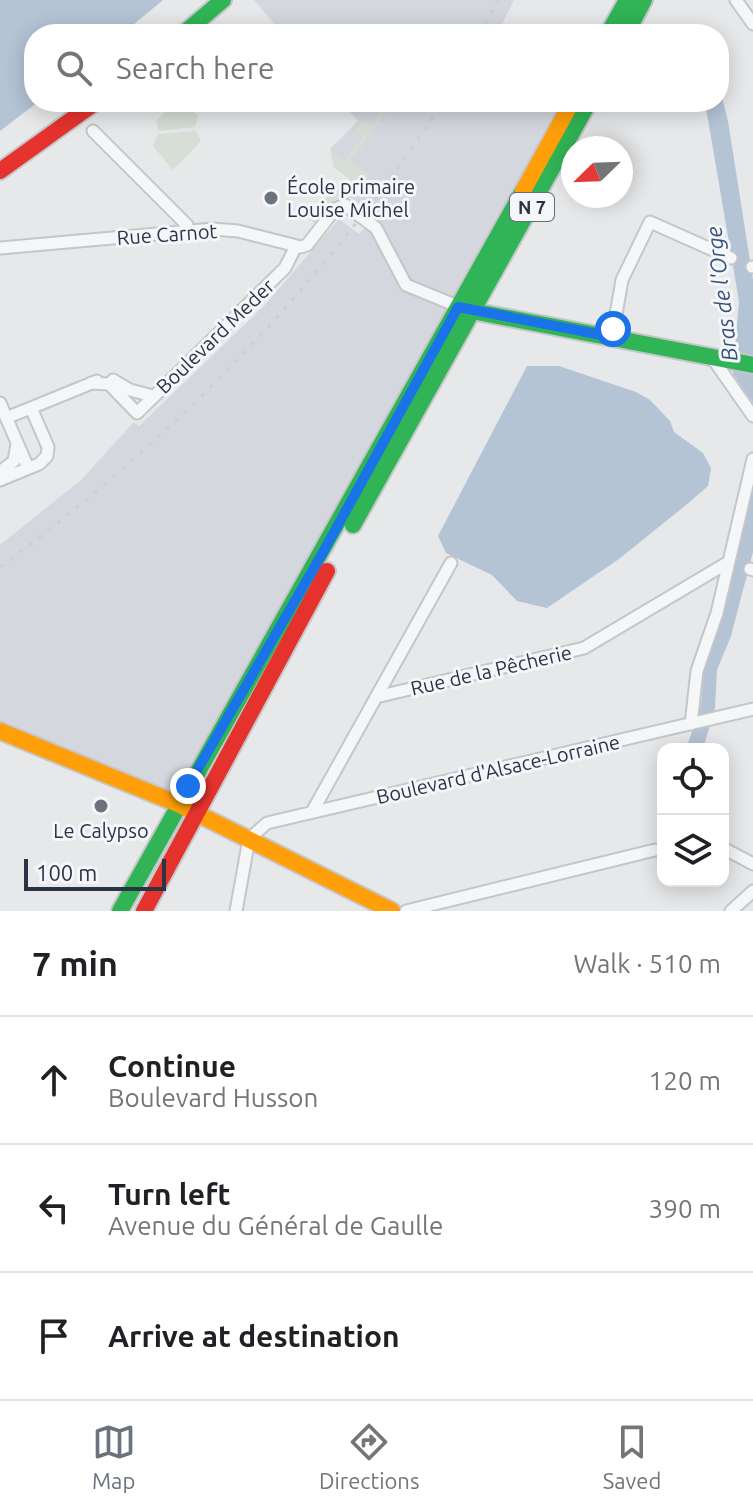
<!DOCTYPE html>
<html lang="en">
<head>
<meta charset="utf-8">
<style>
  body { margin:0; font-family:Ubuntu,sans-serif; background:#f6f6f6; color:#202124 }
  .controls { position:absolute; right:24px; bottom:24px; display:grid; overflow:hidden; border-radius:16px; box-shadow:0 4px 20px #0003 }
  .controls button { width:72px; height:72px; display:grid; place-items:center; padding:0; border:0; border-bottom:2px solid #e0e0e0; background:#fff; color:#202124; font:40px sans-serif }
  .compass { position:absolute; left:561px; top:136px; width:72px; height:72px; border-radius:50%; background:#fff; box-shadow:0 4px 20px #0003; rotate:247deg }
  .scale { position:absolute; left:24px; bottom:20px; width:142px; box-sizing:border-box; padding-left:8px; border:4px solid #2b3445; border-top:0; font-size:22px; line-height:28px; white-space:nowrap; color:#2b3445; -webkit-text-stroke:6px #f4f6f9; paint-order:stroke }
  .stop { position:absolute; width:24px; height:24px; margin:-18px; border:6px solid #1a73e8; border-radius:50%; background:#fff }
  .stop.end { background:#1a73e8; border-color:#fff; box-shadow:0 2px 8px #0008 }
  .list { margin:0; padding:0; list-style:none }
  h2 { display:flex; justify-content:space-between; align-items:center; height:104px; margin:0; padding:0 32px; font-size:34px }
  h2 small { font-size:26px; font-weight:400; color:#757577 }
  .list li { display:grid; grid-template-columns:52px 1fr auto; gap:24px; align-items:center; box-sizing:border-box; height:128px; padding:0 32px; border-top:2px solid #e0e0e0 }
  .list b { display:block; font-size:30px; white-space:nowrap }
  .list p { margin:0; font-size:26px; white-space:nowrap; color:#757577 }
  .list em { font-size:26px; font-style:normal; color:#757577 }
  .icon { flex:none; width:44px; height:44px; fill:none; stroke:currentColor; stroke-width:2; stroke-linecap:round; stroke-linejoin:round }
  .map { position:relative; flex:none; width:753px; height:911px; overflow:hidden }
  .search { position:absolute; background:#fff; box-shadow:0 4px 20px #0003; left:24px; right:24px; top:24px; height:88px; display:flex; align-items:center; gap:20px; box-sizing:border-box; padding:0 28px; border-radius:32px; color:#757577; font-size:30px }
  .sheet { height:488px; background:#fff }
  nav { display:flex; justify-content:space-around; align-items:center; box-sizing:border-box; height:112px; border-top:2px solid #e0e0e0; background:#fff; font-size:22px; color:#757577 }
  nav a { display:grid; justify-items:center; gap:4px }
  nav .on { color:#6c737f }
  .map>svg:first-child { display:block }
  .built { fill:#d4d7dd }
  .green { fill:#d6ded6 }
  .water { fill:#b4c4d5 }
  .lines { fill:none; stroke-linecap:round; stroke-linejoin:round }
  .primary-tunnel { stroke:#c1c4c9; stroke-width:18; stroke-dasharray:18 9; stroke-linecap:butt }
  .street-casing { stroke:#c4c6c8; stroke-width:15 }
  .fast-casing { stroke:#c4c6c8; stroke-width:20 }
  .slow-casing { stroke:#c4c6c8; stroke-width:20 }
  .jam-casing { stroke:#c4c6c8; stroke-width:20 }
  .street { stroke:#f5f6f7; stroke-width:11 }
  .fast { stroke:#30b455; stroke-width:16 }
  .slow { stroke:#ff9f0a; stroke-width:16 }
  .jam { stroke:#e5322d; stroke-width:16 }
  .rail { stroke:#cecfd2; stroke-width:3; stroke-dasharray:4 8; stroke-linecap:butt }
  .route { stroke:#1a73e8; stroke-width:10 }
  .poi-dot { fill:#6c737f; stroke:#f4f6f9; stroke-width:3 }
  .labels { text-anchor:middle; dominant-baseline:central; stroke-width:6; stroke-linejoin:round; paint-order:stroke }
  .shield { fill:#f4f6f9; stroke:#676e7b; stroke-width:2 }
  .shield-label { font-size:18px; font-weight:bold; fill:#2b3445 }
  .poi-label { font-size:20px; fill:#2b3445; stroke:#f4f6f9; text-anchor:start }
  .street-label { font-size:20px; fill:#2b3445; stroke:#f4f6f9 }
  .water-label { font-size:22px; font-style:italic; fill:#34527a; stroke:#f4f6f9 }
</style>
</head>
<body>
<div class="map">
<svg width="753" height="911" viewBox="0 0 753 911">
  <rect width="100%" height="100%" fill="#e6e8ea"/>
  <path class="built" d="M254,0H514L497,34H283Z
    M341,102H536L565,115L178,804L0,731V545L81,480L134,422L139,426L264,306L339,219L359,234L376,217L353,199L363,185L330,149L358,121Z"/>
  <path class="green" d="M174,102L193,105L188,108L198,115L195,127L159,131L156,121Z
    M386,102L394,107V115L386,112L379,122L385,126L378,124L370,134L374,140L368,136L361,146L364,152L360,148L349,160L370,175L353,199C334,192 325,211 315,224L309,219L312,211L328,196L351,180L334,168L330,149L344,161L363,136L355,131L362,120L373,126Z
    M196,131L201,141L173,170L153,146L158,134Z"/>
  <path class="water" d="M0,0H163L122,34H34V102H38L0,131Z
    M719,86L728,121L753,280V403L733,374L739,301L705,102H719Z
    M527,366H559L636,392L650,400L670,421L674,432L703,453L711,468L708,486L686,505L619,559L547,608L517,601L492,575L446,553L438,536Z
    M753,485V552L731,636L717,670L715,708L703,749H686L701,705L704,671Z"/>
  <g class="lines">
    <path class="primary-tunnel" d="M178,827L199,789"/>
    <g class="street-casing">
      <path id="street" d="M736,0L753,24
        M93,131L187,225L188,231
        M0,248L213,229L238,231L301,247L307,245L335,209L345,205L376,228L406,285L462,308
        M752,267H753
        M612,337L622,280L650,222L731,258
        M711,356L753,416
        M113,380L130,390L153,396
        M91,383L109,384L137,413L285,268L296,246
        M0,403L28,468
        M6,418L97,381
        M0,472L14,461L17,444
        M0,480L39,464L47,456L48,447L31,408
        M750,569L753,570
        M376,697L584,648L727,563
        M691,724L697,671L717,613L753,459
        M312,812L451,563
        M723,848L753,864
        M236,911L249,839L267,823L753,709
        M406,911L655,850
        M731,911L753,891"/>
    </g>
    <g class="fast-casing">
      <path id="fast" d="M183,34L223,0
        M608,34L627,0
        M626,34L644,0
        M472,311L753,365
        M353,525L589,102
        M120,911L523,191"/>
    </g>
    <g class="slow-casing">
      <path id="slow" d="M523,191L572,102
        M0,731L178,804L392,911"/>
    </g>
    <g class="jam-casing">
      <path id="jam" d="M0,171L96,102
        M144,911L327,571"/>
    </g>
    <use href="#street" class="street"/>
    <use href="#fast" class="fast"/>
    <use href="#slow" class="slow"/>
    <use href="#jam" class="jam"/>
    <path class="rail" d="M479,34L498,0
      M0,567C176,438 323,284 443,102"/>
  </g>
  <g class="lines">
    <path class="route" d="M188,786L322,554L458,307L612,337L613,329"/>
  </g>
  <g class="poi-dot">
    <circle cx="271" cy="198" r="8"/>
    <circle cx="101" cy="806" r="8"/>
  </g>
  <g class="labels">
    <rect class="shield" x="510" y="193" width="44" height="28" rx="6"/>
    <g class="shield-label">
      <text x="532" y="207">N 7</text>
    </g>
    <g class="poi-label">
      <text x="287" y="186">École primaire<tspan x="287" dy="23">Louise Michel</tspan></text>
      <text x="101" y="830" text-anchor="middle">Le Calypso</text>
    </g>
    <g class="street-label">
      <text transform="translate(167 234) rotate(-4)">Rue Carnot</text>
      <text transform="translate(215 336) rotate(-44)">Boulevard Meder</text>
      <text transform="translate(491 670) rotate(-13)">Rue de la Pêcherie</text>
      <text transform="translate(498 769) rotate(-13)">Boulevard d'Alsace-Lorraine</text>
    </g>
    <g class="water-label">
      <text transform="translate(721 294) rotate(-97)">Bras de l'Orge</text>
    </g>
  </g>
</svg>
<div class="controls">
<button><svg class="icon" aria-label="locate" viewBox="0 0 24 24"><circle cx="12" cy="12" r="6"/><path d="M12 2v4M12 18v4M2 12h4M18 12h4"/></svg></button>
<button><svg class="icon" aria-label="layers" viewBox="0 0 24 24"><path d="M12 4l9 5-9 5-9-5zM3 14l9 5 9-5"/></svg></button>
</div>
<svg class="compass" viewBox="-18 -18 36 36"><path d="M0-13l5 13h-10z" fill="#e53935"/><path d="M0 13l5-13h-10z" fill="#757577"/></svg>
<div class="scale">100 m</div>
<div class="stop" style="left:613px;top:329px"></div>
<div class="stop end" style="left:188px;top:786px"></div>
<div class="search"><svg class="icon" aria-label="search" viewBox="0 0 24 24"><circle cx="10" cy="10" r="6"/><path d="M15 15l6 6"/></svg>Search here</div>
</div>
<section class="sheet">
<h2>7 min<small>Walk · 510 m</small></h2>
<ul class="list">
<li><svg class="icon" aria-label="ahead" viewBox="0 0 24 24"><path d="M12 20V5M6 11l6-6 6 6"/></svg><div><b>Continue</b><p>Boulevard Husson</p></div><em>120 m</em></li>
<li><svg class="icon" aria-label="left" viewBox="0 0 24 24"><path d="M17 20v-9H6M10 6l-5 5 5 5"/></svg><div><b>Turn left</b><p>Avenue du Général de Gaulle</p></div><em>390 m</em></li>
<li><svg class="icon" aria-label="arrive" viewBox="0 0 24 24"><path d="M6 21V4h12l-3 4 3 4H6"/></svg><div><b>Arrive at destination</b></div></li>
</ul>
</section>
<nav>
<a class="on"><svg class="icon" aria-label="map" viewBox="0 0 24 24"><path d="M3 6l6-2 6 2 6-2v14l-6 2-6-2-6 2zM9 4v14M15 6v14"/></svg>Map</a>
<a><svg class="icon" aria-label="directions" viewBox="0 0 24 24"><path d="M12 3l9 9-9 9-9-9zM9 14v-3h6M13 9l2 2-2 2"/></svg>Directions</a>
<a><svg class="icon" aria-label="saved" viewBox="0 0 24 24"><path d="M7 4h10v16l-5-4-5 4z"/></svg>Saved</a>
</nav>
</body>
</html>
